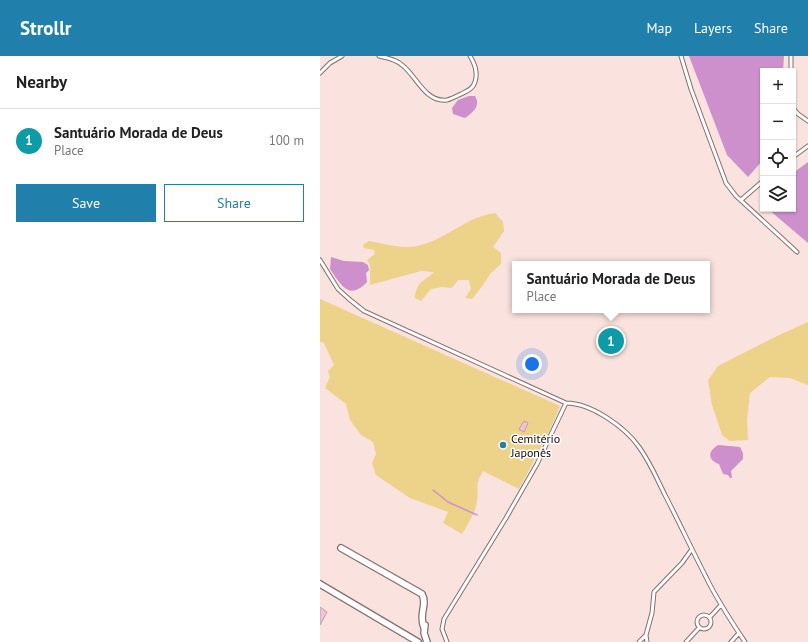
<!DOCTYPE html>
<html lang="en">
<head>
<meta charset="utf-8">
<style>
  body { margin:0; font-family:"PT Sans",sans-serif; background:#f2f2f2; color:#222 }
  .controls { position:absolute; right:12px; top:12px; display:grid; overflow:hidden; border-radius:0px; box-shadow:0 1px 3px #0004 }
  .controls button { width:36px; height:36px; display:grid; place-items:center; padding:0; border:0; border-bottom:1px solid #e0e0e0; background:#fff; color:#222; font:20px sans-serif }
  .you { position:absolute; left:212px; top:308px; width:14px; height:14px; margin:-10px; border:3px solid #fff; border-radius:50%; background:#1a73e8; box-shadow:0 0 0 6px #1a73e833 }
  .badge { display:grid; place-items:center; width:26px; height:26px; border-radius:50%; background:#207fab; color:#fff; font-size:13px; font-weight:700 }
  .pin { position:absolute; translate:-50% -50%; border:2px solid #fff; box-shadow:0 1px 4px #0006 }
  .popup { position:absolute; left:192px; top:205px; width:198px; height:52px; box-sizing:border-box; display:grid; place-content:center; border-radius:0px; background:#fff; filter:drop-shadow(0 1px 3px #0005); font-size:13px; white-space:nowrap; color:#767676 }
  .popup b { font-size:15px; color:#222 }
  .popup::after { content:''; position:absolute; left:50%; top:100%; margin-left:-8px; border:8px solid transparent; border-top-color:#fff }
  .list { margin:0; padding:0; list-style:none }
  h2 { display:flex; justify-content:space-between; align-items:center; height:52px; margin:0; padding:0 16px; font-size:17px }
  h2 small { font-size:13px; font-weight:400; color:#767676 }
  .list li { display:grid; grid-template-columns:26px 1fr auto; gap:12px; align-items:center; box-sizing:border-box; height:64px; padding:0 16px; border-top:1px solid #e0e0e0 }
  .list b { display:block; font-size:15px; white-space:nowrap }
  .list p { margin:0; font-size:13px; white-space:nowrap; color:#767676 }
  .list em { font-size:13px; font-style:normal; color:#767676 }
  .actions { display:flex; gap:8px; padding:12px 16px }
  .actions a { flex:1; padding:9px 0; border:1px solid #207fab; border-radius:0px; text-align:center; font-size:14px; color:#207fab }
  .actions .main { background:#207fab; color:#fff }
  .icon { flex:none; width:22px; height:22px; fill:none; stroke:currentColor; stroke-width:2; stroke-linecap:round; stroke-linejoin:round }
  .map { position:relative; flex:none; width:488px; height:586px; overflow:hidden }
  header { display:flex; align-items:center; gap:24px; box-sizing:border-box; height:56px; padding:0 20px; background:#207fab; color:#fff }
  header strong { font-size:19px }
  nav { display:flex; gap:22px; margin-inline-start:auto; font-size:14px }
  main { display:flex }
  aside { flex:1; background:#fff }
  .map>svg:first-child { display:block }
  .green { fill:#edd289 }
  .water { fill:#cd90cd }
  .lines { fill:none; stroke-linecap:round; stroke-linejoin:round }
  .stream { stroke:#cd90cd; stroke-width:1.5 }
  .building { fill:#f7c1d3; stroke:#b7a1a7 }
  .lane-casing { stroke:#846f6c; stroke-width:5 }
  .street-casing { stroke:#846f6c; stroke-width:8 }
  .lane { stroke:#fff; stroke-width:3 }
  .street { stroke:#fff; stroke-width:5.5 }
  .poi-dot { fill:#207fab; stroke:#fff; stroke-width:1.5 }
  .labels { text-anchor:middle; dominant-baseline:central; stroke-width:3; stroke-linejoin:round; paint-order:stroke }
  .poi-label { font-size:12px; fill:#140c0b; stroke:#fff; text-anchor:start }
</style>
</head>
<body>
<header>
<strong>Strollr</strong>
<nav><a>Map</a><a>Layers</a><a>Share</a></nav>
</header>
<main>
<aside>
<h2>Nearby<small></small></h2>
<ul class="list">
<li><span class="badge" style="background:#0f9aa8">1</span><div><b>Santuário Morada de Deus</b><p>Place</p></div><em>100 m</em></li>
</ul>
<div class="actions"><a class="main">Save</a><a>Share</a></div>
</aside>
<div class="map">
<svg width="488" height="586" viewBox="0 0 488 586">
  <rect width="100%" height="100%" fill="#fae2de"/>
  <path class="green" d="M175,157L183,166L184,175L173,191L181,197V208L171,217L163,229L152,243L145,242L151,233L149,224H138L132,232L122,231L111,233L101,245L95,242C96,225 104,226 114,216L101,215L50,229V209L47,204L55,198L54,194L44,192L43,189L49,185C65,188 84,194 101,189C128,182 148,160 175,157Z
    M0,243L240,350L229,376L199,433L163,415C154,431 159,431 157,446C155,457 148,468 142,478L123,467L128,456L90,442L56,419L52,407L56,398L53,386L41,379L30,364L26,348L5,332L10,321L8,315L14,309L4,287L0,286Z
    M488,266V329L470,322L450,321L430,337L427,364L428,384L410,385L402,379L392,349L388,324L398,310L457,280Z"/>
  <path class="water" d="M369,0H464L463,15H443V104L428,121L407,99Z
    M149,40H155C161,50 153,56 145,62L133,58L132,52L138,44Z
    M488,106V187L448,153H473V117Z
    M11,201L24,205L43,206L48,209L49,214L46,217L47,226C29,245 21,229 10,213Z
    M398,389L420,391L423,397V403L411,415L412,422H410L408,419L403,418L399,408C387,404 388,395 398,389Z"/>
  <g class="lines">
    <path class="stream" d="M113,434L128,446L157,459"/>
  </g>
  <path class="building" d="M204,365L208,367L204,376L199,373Z
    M0,551L7,556L0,569Z"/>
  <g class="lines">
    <g class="lane-casing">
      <path id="lane" d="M59,0C67,2 76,3 82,9C96,19 105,47 127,44C131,43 137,40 141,38C147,35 153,33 155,26C158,17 155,8 150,0
        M361,0L371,33L406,127L416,140L477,196
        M471,15V0
        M0,17L10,7L22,0
        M473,52L478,58L488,65
        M473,101L488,90
        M421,144L443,125
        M0,204L18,233L29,243L44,255L246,347L217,408L186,462L124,563L122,573L127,586
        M246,347C271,347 305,371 319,391C330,406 337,423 345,439C359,466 372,494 386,521C397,544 411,565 425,586
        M377 566a7 7 0 1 1 14 0a7 7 0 1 1-14 0Z
        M390,561L401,549
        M319,586L326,579
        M327,586L326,579L332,557L334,536L362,507L372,493
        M366,586L379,572
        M411,586L419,577"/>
    </g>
    <g class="street-casing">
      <path id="street" d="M21,492L102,538C108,549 98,558 104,572
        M0,528L98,586
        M105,569L104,577L107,586"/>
    </g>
    <use href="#lane" class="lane"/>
    <use href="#street" class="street"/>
  </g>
  <circle class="poi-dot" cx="183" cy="389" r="4"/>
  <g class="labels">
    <g class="poi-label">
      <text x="191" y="382">Cemitério<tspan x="191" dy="14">Japonês</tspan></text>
    </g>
  </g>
</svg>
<div class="controls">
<button>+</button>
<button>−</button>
<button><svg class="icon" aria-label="locate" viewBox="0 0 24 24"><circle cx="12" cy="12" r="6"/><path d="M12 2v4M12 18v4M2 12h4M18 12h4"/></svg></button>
<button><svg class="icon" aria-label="layers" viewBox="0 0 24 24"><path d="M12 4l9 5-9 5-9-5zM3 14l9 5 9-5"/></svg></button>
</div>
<div class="you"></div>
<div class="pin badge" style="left:291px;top:285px;background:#0f9aa8">1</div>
<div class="popup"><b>Santuário Morada de Deus</b>Place</div>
</div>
</main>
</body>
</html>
